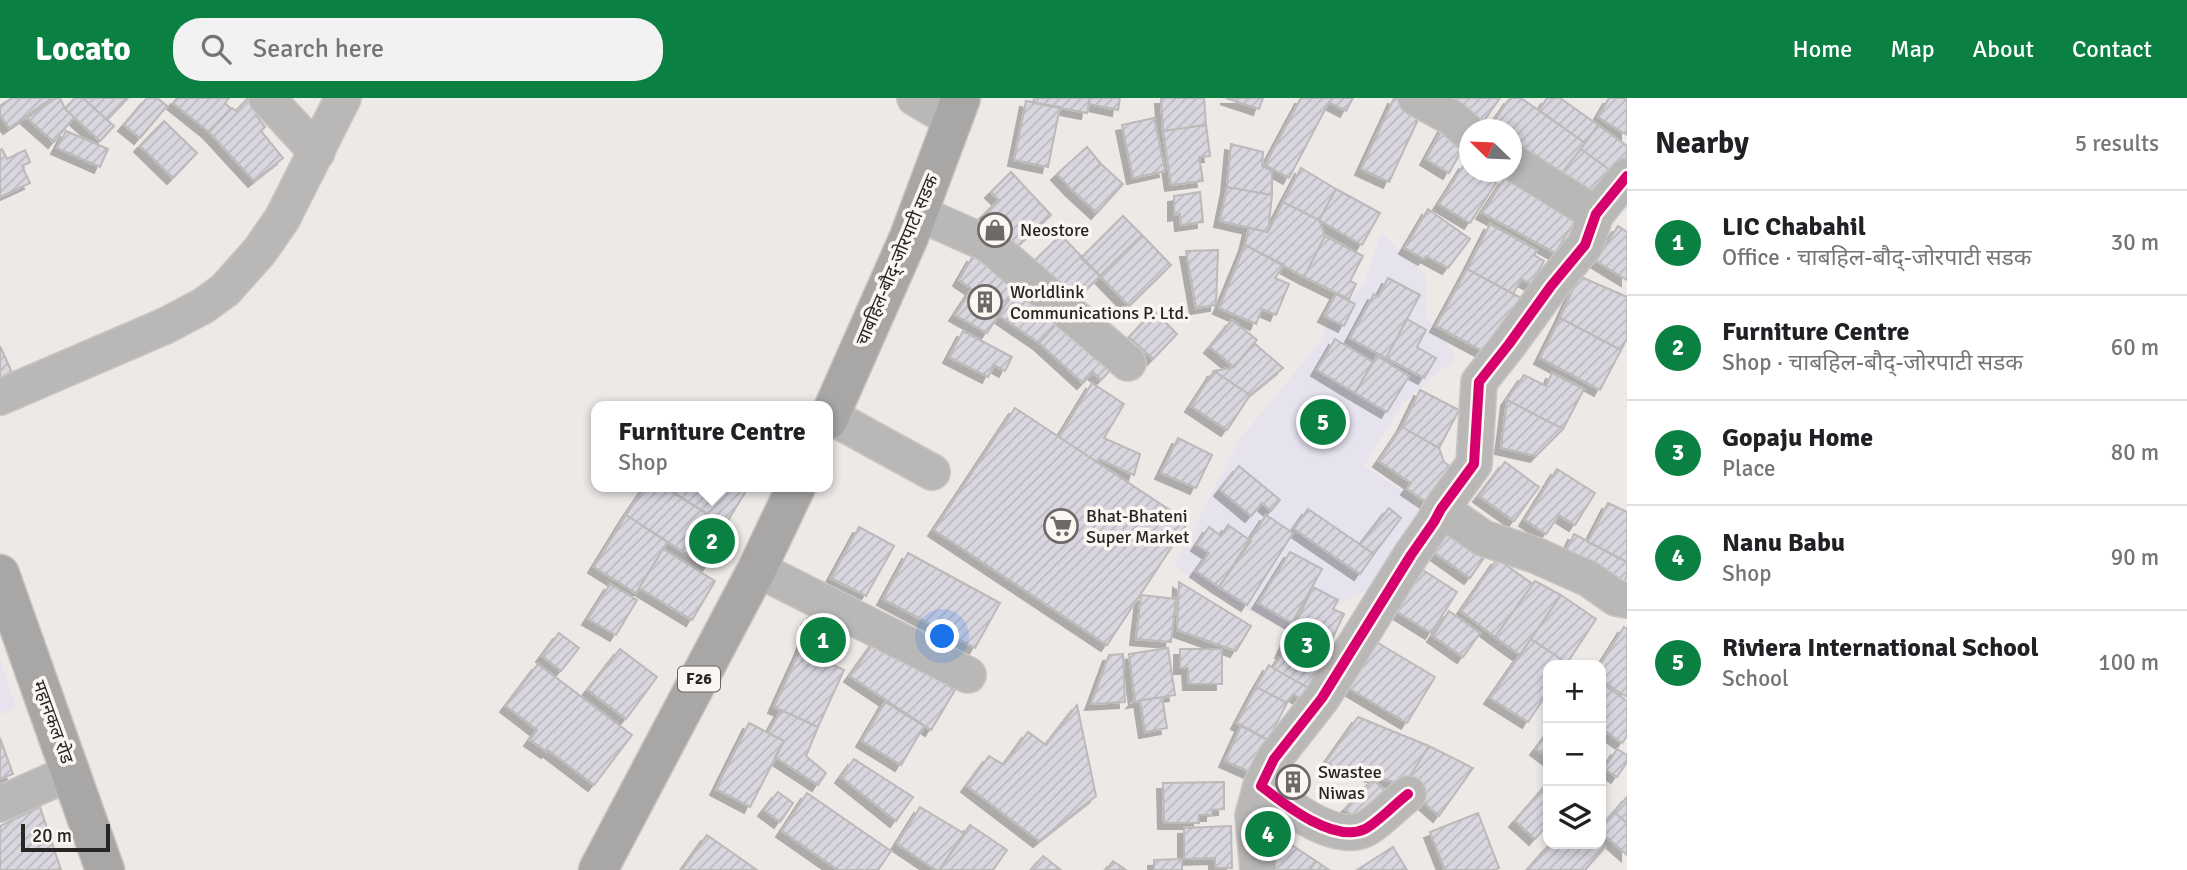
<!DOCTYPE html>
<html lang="en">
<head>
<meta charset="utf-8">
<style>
  body { margin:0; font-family:Signika,"Noto Sans Devanagari",sans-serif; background:#f2f2f2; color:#202124 }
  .controls { position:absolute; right:21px; bottom:21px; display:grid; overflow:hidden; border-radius:14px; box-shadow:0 4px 10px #0003 }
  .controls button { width:63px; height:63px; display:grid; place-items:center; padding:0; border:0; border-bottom:2px solid #e0e0e0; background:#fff; color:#202124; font:35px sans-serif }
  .compass { position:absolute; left:1459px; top:21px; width:63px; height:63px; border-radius:50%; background:#fff; box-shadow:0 4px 10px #0003; rotate:293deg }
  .scale { position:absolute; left:21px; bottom:18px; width:89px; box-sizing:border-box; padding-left:7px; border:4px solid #272624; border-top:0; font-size:19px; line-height:24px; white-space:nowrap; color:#272624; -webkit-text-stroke:5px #fcf6f3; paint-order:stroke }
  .you { position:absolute; left:943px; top:539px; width:24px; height:24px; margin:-18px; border:5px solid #fff; border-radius:50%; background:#1a73e8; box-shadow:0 0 0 10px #1a73e833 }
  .badge { display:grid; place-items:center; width:46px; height:46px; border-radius:50%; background:#0b8043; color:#fff; font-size:23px; font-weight:700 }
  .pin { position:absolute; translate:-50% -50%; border:4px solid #fff; box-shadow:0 2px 7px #0006 }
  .popup { position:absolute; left:591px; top:303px; width:242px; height:91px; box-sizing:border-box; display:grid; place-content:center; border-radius:14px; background:#fff; filter:drop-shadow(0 2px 5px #0005); font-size:23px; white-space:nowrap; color:#757577 }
  .popup b { font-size:26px; color:#202124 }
  .popup::after { content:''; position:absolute; left:50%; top:100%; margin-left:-14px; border:14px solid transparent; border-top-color:#fff }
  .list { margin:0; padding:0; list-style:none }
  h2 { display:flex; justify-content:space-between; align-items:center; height:91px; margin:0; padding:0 28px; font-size:30px }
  h2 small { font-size:23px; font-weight:400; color:#757577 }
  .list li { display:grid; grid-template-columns:46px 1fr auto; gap:21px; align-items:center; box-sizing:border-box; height:105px; padding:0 28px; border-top:2px solid #e0e0e0 }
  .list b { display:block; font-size:26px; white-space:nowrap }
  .list p { margin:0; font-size:23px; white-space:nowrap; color:#757577 }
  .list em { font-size:23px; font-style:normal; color:#757577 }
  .icon { flex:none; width:38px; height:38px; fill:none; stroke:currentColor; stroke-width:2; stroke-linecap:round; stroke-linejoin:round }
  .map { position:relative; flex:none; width:1627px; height:772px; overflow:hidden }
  header { display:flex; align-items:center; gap:42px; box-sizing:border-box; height:98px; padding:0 35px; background:#0b8043; color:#fff }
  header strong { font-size:33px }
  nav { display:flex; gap:38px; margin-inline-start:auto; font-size:24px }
  .search { width:490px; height:63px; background:#f2f2f2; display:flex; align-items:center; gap:18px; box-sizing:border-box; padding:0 24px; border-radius:28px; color:#757577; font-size:26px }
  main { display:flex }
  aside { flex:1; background:#fff }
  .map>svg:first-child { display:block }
  .education { fill:#e6e2ee }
  .building { fill:url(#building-hatch); stroke:#bbbab9; stroke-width:2; filter:url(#shadow) }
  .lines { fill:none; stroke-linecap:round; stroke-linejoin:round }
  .minor-casing { stroke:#c8c6c5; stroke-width:38 }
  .major-casing { stroke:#c8c6c5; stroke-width:41 }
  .minor { stroke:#b9b8b7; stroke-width:35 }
  .major { stroke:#a8a7a6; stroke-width:38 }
  .cycleway-casing { stroke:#fcf6f3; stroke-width:15 }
  .cycleway { stroke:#d6006c; stroke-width:10 }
  .labels { text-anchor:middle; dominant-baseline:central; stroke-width:7; stroke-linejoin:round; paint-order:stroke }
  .shield { fill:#fcf6f3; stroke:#676462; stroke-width:2 }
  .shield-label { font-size:16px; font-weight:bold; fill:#272624 }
  .poi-label { font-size:18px; fill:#272624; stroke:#fcf6f3; text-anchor:start }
  .street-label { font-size:18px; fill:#272624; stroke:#fcf6f3 }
</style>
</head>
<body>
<header>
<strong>Locato</strong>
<div class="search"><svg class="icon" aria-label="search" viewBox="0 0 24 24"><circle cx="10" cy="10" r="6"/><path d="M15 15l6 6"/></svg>Search here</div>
<nav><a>Home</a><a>Map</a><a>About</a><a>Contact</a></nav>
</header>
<main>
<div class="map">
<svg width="1627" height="772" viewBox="0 0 1627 772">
  <defs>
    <pattern id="building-hatch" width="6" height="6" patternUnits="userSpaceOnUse" patternTransform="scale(1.75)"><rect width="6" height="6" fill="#dad6e0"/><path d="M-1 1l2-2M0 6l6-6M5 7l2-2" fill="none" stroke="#bbb8c0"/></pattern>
    <filter id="shadow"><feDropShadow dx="-6" dy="6" stdDeviation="0" flood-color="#0004"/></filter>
  </defs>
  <rect width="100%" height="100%" fill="#ece9e7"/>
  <path class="education" d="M1381,135L1426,177V219L1454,254L1453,266L1441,272L1402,306L1364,368L1410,398L1426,423L1373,490L1343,504L1297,538L1239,508L1174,468L1239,342L1320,244L1329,224L1364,186Z
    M0,563L16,609L0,617Z"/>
  <path class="building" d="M12,0H52L9,30L0,17V8Z
    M56,0H60L65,11L74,19L54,44L27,20Z
    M75,0H83L114,28L100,43L65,11Z
    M83,0H128L107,22Z
    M147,0H157L167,8L140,40L124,27Z
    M177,0H229L225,5L231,11L209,34L173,5Z
    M248,0H255L264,8L256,17L265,29L261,33L283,60L254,83L209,34L232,10L236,13Z
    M1034,0H1090L1087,15L1033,5Z
    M1090,0H1120L1118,12L1089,6Z
    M1161,0H1204L1206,27L1163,33Z
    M1226,0H1263L1259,11Z
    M1301,0H1353L1346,13L1329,4L1289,80L1265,67Z
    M1394,0L1422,13L1389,84L1361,71Z
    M1455,0H1500L1478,31L1448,10Z
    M1510,0H1521L1585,45L1562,75L1532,54L1522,67L1512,61V32H1488Z
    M1547,0H1560L1598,27L1585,45L1539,12Z
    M1609,0H1627V37L1598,19Z
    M1026,3L1060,9L1048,69L1014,62Z
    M1154,20L1165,73L1133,80L1122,27Z
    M164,23L197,55L173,80L140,48Z
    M1206,27L1210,58L1199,59L1203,83L1171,87L1163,33Z
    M1598,27L1627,48V57L1614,75L1581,51Z
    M1444,28L1468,41L1449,75L1426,61Z
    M66,33L108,51L100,69L57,50Z
    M1231,46L1263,54L1262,68L1272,73V97L1227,89Z
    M1087,49L1101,66L1072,92L1057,76Z
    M2,51L7,61L25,52L30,64L22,68L30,85L0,99V52Z
    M1581,51L1614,75L1593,103L1562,75Z
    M1465,65L1470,68V74H1478L1496,85L1470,125L1439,106Z
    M1101,66L1123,86L1097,115L1072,92Z
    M1301,70L1336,91L1319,122L1283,104Z
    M1011,74L1051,117L1016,150L984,116L999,102L991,94Z
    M1505,80L1575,123L1555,155L1482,115Z
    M1227,89L1272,97L1268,134L1220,123Z
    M1336,91L1380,115L1362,147L1319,122Z
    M1200,94L1203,124L1181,127L1180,116L1174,117V98Z
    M1283,104L1319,122L1325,138L1304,179L1245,147L1249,130L1268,134Z
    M1428,111L1470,141L1448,170L1426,158L1424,161L1405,150Z
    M1123,118L1142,137L1100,178L1081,160Z
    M1490,126L1537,152L1534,157L1544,163L1531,186L1521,181L1513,196L1467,171Z
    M1618,128L1627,134V182L1596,163Z
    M1061,137L1100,178L1082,196L1086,201L1076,211L1032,165Z
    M1142,137L1171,167L1129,208L1100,178Z
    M1325,138L1363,158L1350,183L1356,186L1349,201L1304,179Z
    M1245,147L1284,167L1275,180L1289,186L1276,217L1262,211L1256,226L1219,210Z
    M1218,152L1216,207L1196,210L1186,153Z
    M973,158L1017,189L987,235L955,217L972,191L959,182Z
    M1467,171L1521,200L1490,257L1436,228Z
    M1579,178L1627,199V240L1621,252L1560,220Z
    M1388,180L1420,197L1386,260L1350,240L1374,196L1378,199Z
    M1017,189L1063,219L1039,245L998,217Z
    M1336,196L1355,206L1344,228L1324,218Z
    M1154,213L1177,236L1153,261L1129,239Z
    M1063,219L1115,267L1101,282L1093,274L1083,285L1039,245Z
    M1560,220L1621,252L1600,292L1540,260Z
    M1407,221L1426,232L1417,249L1436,260L1424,280L1386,260Z
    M1232,222L1257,242L1234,269L1210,249Z
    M963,233L1012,259L1005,273L994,267L988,279L949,259Z
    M1335,241L1373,264L1355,295L1317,272Z
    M1254,245L1283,270L1250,297L1214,273L1234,269Z
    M0,248L14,279L0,285Z
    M1377,258L1409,278L1387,314L1355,295Z
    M1214,273L1250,297L1227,332L1191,308Z
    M1552,275L1584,291L1563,331L1507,302L1524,277L1546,288Z
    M1092,285L1124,306L1104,340L1140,356L1134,377L1099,361L1097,364L1059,339Z
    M1420,292L1459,312L1439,350L1402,329Z
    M1507,302L1563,331L1536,358L1501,350Z
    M1015,310L1188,424L1107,547L934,432Z
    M1402,329L1439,350L1444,364L1452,370L1428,405L1407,391L1411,385L1379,363Z
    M1178,340L1212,357L1196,390L1161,375Z
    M1505,364L1539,389L1514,423L1479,398Z
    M1239,368L1280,402L1271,413L1262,405L1251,418L1220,392Z
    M1557,371L1595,395L1575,427L1559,417L1546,436L1525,422Z
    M645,389H664L731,431L707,469L626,417Z
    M665,389H747L748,390L725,427Z
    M1608,405L1627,414V464L1588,444Z
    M1389,410L1401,420L1374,456L1360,447Z
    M1308,411L1374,456L1360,476L1294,431Z
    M626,417L667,444L636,495L594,469Z
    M1266,417L1293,435L1247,507L1219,489Z
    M1446,425L1488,454L1470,480L1429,451Z
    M1228,427L1251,443L1219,489L1196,473L1209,455L1197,447L1209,429L1221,438Z
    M859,429L894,448L866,498L831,480Z
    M1574,436L1627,464V478L1621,489L1563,459Z
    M663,451L715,483L692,522L639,490Z
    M1290,454L1322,471L1292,525L1258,505Z
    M908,455L1000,505L975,550L883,501Z
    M1497,461L1533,486L1495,539L1461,513Z
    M1420,470L1457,494L1431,535L1394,512Z
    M1535,483L1561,497L1520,557L1495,539Z
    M1179,484L1251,528L1236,553L1177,532Z
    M610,486L637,502L616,537L588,521Z
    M1313,489L1338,502L1333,511L1344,516L1333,539L1297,522Z
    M1141,497L1176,501L1171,544L1136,541Z
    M1561,497L1596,521L1567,565L1531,541Z
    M817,512L850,527L832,566L800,552L808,532L807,521Z
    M1449,513L1480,535L1463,559L1433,538Z
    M1297,522L1333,539L1319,572L1281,554Z
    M1624,529L1627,531V599L1601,582L1600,567Z
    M559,535L579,550L561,573L542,558Z
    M1368,539L1435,579L1407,625L1340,585Z
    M1531,541L1567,565L1566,567H1548V594L1528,624L1490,600Z
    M875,543L955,592L931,632L850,578Z
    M1168,550L1175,597L1133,604L1135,602L1129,556Z
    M620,551L657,579L626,621L588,592Z
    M1180,551H1222V586H1189L1188,570H1180Z
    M800,552L844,572L818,629L774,609Z
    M1283,555L1319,572L1310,591L1273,570Z
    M1123,556L1125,604L1091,606L1109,557Z
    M538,566L632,637L594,687L548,652L547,654L530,642L537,632L506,608Z
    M1269,567L1273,570L1310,591L1301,601L1293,596L1287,605L1256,589Z
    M1601,585L1627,603V638L1622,645L1601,630Z
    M1256,589L1287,605L1268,642L1237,625Z
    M1162,599L1167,630L1145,634L1140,602Z
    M885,604L924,628L901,667L862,643Z
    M1077,607L1096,698L1039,743L967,688L989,658L1004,667L1028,634L1046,647Z
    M781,612L818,629L806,658L826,675L818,687L775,659L784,643L768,635Z
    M1358,619L1429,648L1404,687L1346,670L1343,674L1326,664Z
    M749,625L784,643L750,709L716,691Z
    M1241,628L1268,642L1252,675L1225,663Z
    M1548,635V660L1536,651Z
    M0,640L13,676L0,681Z
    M1429,648L1473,670L1439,718L1404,687Z
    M1617,651L1627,657V664L1617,679L1604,671Z
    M854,661L913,699L896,723L841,679Z
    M1291,665L1309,680L1300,708L1277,688Z
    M1373,681L1390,698L1362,727L1345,711Z
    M1224,684V711L1212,712V717H1199V725H1164L1163,685Z
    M1548,685V726L1535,741L1515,723Z
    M778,694L793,705L780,724L764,712Z
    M807,695L891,753L878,772H838L782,733Z
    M1627,699V725L1614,714Z
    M40,709L61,772H0V728Z
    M920,709L965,736L939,772H936L897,746Z
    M1614,714L1627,725V757L1601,734V729Z
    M1478,715L1499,770L1494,772H1445L1430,734Z
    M970,727L1007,752L993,772H939Z
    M1231,728L1232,770H1215V760L1184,761V730Z
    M707,737L757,772H682Z
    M1287,744L1316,763L1310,772H1268Z
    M1601,745L1605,749L1585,772H1527L1550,746Z
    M1393,749L1407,772H1357Z
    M1043,758L1061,772H1031Z
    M1182,761V772H1154V762Z
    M1113,763L1126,772H1106Z
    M1316,763L1329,772H1310Z"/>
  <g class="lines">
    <g class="minor-casing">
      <path id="minor" d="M267,0L317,54
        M915,0L954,23
        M1416,0L1452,20L1470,36
        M1512,64L1596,116
        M918,115L988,146L1128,265
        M0,299L165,228L203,208L225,192L259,154L282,121L343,0
        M830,318L932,374
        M1441,411L1483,440L1535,457L1589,481L1616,500L1627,502
        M757,471L968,577
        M1408,696C1396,705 1377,725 1365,731C1334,746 1284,706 1261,688L1274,661L1322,600L1411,457L1434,424L1441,411L1474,366L1479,284L1509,246L1551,188L1585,147L1596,116L1627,78
        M0,706L72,674
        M1258,772L1253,718L1261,688"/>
    </g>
    <g class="major-casing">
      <path id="major" d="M828,322L909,139L961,0
        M0,476L105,772
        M598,772L757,471L796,389"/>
    </g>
    <use href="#minor" class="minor"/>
    <use href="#major" class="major"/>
    <g class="cycleway-casing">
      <path id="cycleway" d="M1408,696C1396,705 1377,725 1365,731C1334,746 1284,706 1261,688L1274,661L1322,600L1411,457L1434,424L1441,411L1474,366L1479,284L1509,246L1551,188L1585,147L1596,116L1627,78"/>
    </g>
    <use href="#cycleway" class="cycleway"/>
  </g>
  <defs>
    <g id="shop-ring" transform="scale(1.75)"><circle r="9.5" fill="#fcf6f3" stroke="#6c6a68" stroke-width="1.5"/><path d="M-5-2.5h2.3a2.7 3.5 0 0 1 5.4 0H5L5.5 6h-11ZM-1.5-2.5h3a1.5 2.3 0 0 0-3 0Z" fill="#6c6a68"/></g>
    <g id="building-ring" transform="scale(1.75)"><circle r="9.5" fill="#fcf6f3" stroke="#6c6a68" stroke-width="1.5"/><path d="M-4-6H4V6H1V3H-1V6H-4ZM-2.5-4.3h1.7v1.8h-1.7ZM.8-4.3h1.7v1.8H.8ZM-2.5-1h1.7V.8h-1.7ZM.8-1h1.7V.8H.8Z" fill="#6c6a68"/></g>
    <g id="supermarket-ring" transform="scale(1.75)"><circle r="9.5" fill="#fcf6f3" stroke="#6c6a68" stroke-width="1.5"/><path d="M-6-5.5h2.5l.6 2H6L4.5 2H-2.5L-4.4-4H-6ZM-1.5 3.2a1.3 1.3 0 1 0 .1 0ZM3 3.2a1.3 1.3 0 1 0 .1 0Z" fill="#6c6a68"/></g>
  </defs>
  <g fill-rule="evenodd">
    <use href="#shop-ring" x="995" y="132"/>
    <use href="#building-ring" x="985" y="204"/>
    <use href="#supermarket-ring" x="1061" y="428"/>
    <use href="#building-ring" x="1293" y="684"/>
  </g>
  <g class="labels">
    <rect class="shield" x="678" y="568.5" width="42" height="25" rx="5"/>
    <g class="shield-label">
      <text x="699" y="581">F26</text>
    </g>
    <g class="poi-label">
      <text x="1020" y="132">Neostore</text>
      <text x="1010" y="194">Worldlink<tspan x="1010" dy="21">Communications P. Ltd.</tspan></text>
      <text x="1086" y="418">Bhat-Bhateni<tspan x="1086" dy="21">Super Market</tspan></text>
      <text x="1318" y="674">Swastee<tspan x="1318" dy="21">Niwas</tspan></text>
    </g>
    <g class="street-label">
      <text transform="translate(897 162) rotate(-67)">चाबहिल-बौद्-जोरपाटी सडक</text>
      <text transform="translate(53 624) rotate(70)">महानकल रोड</text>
    </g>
  </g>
</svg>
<div class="controls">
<button>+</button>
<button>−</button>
<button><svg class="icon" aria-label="layers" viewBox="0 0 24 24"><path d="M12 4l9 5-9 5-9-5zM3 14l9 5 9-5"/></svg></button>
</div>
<svg class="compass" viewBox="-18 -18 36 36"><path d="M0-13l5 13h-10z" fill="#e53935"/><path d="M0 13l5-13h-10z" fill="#757577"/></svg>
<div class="scale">20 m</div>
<div class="you"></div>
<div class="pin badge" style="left:823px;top:542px">1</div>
<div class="pin badge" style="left:712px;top:443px">2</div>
<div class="popup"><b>Furniture Centre</b>Shop</div>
<div class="pin badge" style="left:1307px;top:547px">3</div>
<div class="pin badge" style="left:1268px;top:736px">4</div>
<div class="pin badge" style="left:1323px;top:324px">5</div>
</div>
<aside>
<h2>Nearby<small>5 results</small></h2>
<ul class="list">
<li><span class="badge">1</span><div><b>LIC Chabahil</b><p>Office · चाबहिल-बौद्-जोरपाटी सडक</p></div><em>30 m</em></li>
<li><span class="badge">2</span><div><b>Furniture Centre</b><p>Shop · चाबहिल-बौद्-जोरपाटी सडक</p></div><em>60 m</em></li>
<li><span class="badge">3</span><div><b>Gopaju Home</b><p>Place</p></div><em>80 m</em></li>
<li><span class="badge">4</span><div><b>Nanu Babu</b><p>Shop</p></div><em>90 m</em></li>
<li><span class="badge">5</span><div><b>Riviera International School</b><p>School</p></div><em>100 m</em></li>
</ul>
</aside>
</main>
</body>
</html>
